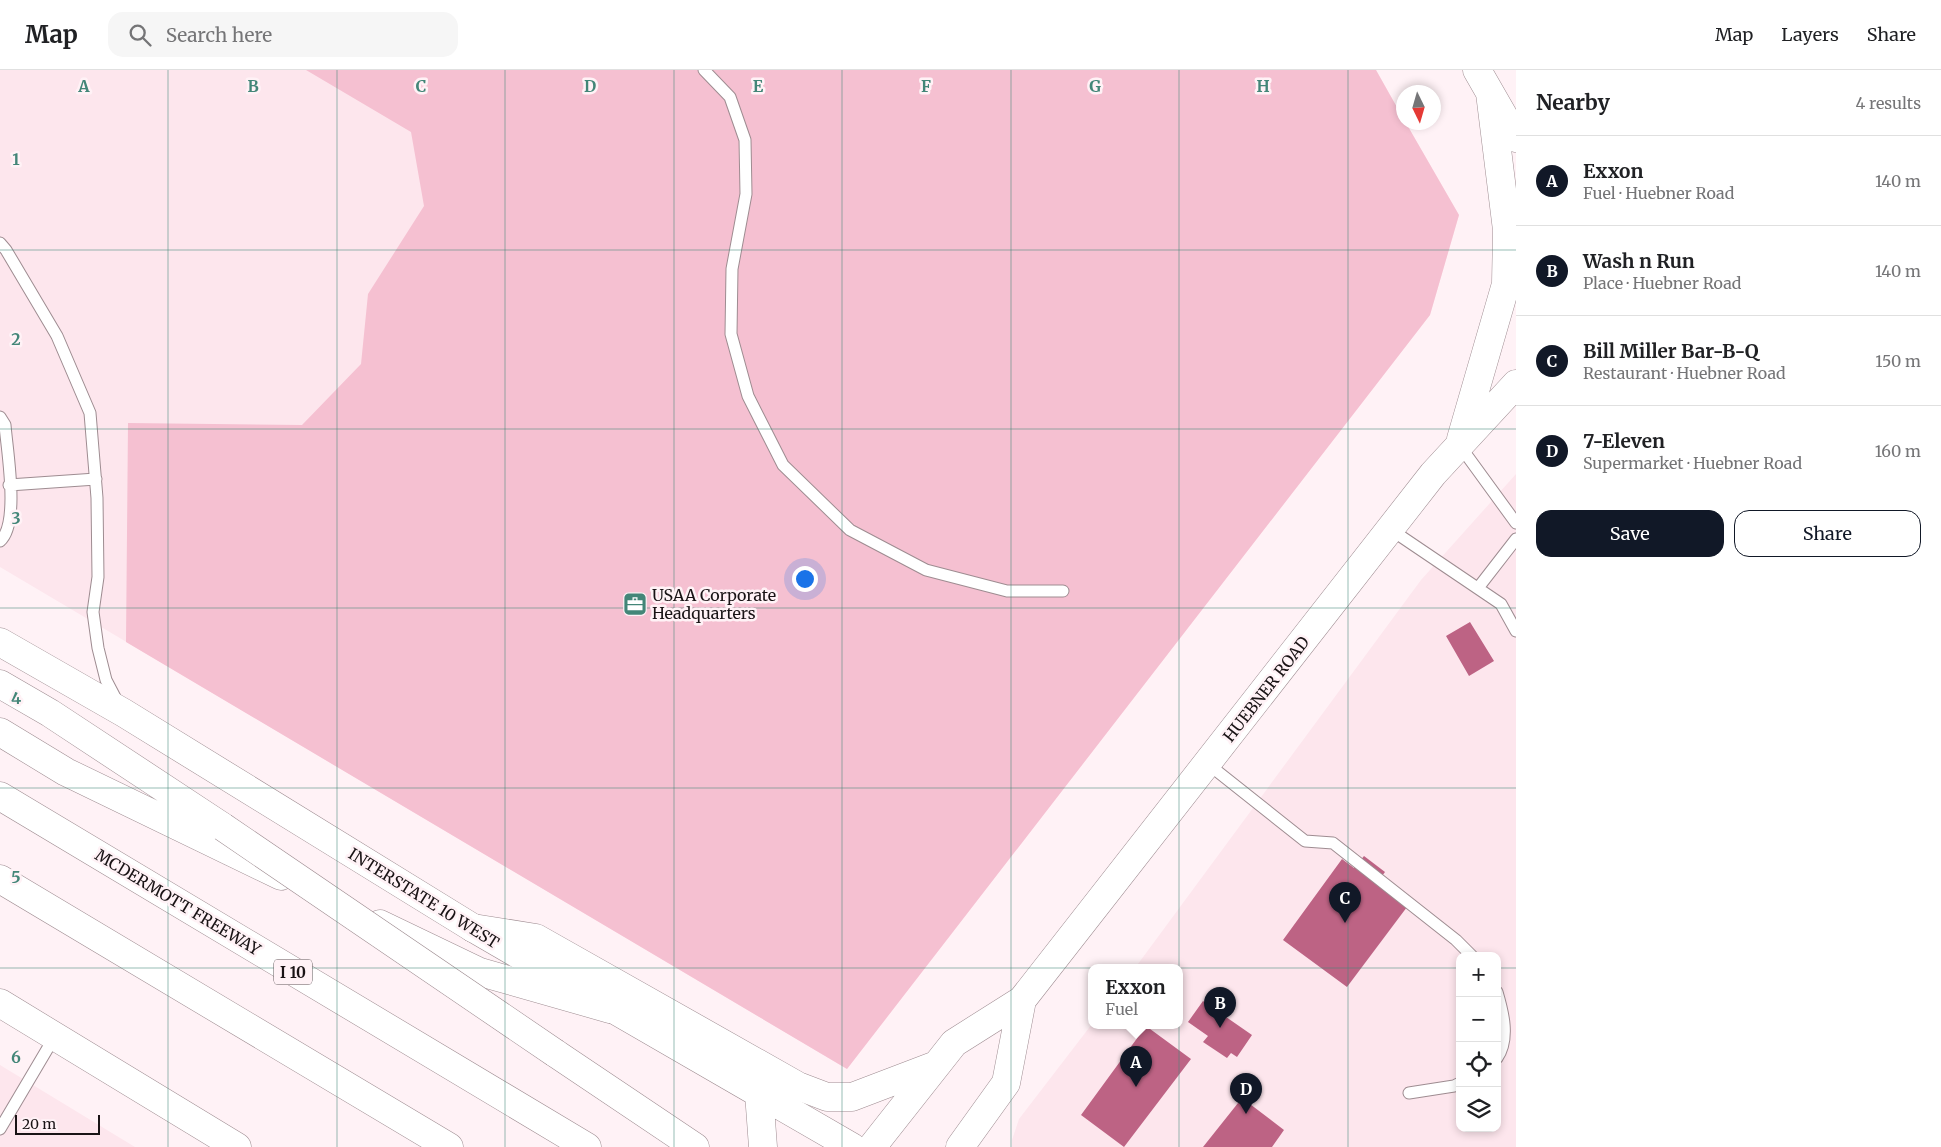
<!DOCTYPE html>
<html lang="en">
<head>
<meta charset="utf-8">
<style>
  body { margin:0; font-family:Merriweather,serif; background:#f6f6f6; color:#202124 }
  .controls { position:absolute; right:15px; bottom:15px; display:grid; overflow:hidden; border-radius:10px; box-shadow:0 2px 8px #0003 }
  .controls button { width:45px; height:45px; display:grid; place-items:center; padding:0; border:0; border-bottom:1px solid #e0e0e0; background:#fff; color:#202124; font:25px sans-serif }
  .compass { position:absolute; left:1396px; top:15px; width:45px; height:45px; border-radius:50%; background:#fff; box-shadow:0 2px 8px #0003; rotate:175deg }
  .scale { position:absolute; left:15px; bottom:12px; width:85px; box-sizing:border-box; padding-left:5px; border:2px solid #191315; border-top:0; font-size:14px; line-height:18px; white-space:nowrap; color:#191315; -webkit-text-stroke:4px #fff2f6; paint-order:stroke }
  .you { position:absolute; left:804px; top:508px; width:18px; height:18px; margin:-12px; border:4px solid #fff; border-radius:50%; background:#1a73e8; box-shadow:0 0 0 8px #1a73e833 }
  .badge { display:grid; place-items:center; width:32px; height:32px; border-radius:50%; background:#111827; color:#fff; font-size:16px; font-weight:700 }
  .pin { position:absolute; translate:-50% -41px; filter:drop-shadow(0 1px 2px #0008) }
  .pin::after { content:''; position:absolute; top:26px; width:18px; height:15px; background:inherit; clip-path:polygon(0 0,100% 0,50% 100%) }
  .popup { position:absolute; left:1088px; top:894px; width:95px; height:65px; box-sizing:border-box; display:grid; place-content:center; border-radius:10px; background:#fff; filter:drop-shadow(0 1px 4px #0005); font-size:16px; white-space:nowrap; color:#757577 }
  .popup b { font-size:19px; color:#202124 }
  .popup::after { content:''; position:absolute; left:50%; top:100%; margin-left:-10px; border:10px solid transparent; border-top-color:#fff }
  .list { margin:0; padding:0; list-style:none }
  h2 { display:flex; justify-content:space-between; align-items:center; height:65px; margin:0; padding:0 20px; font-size:21px }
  h2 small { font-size:16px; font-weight:400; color:#757577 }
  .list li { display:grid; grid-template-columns:32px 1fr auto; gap:15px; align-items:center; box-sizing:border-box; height:90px; padding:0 20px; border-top:1px solid #e0e0e0 }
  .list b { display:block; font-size:19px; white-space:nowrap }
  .list p { margin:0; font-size:16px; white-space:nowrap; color:#757577 }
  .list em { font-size:16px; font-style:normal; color:#757577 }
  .actions { display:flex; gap:10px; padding:15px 20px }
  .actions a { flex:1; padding:11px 0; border:1px solid #111827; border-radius:15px; text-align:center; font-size:18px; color:#111827 }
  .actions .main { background:#111827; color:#fff }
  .icon { flex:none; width:28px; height:28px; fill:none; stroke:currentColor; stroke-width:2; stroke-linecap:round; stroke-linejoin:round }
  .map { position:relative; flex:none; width:1516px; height:1077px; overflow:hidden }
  header { display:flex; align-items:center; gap:30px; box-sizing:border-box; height:70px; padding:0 25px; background:#fff; border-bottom:1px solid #e0e0e0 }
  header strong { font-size:24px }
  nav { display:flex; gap:28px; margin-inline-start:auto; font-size:18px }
  .search { width:350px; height:45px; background:#f6f6f6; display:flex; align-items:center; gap:12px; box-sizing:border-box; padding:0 18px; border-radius:15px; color:#757577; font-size:19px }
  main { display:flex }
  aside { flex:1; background:#fff }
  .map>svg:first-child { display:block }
  .built { fill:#fde6ed; fill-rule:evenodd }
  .green { fill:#f5c0d1 }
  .building { fill:#bd6384 }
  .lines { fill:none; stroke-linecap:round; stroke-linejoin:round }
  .service-casing { stroke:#9e8c91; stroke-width:13 }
  .secondary-casing { stroke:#9e8c91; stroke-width:29 }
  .primary-casing { stroke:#9e8c91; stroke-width:29 }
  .motorway-casing { stroke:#9e8c91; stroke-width:29 }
  .service { stroke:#fff; stroke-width:11 }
  .secondary { stroke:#fff; stroke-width:28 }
  .primary { stroke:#fff; stroke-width:28 }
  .motorway { stroke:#fff; stroke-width:28 }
  .motorway-bridge-casing { stroke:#9e8c91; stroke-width:29; stroke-linecap:butt }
  .motorway-bridge { stroke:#fff; stroke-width:28 }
  .grid { fill:none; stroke:#438678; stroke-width:1; stroke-opacity:0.55 }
  .labels { text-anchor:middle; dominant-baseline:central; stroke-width:5; stroke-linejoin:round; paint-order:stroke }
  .shield { fill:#fff2f6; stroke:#5e5658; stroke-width:1 }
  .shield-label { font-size:15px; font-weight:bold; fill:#191315 }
  .poi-label { font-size:16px; fill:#191315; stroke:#fff2f6; text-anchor:start }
  .street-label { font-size:16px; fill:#191315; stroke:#fff2f6 }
  .grid-label { font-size:16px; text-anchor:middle; font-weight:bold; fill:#438678; stroke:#fff2f6; stroke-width:5; stroke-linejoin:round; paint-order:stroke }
</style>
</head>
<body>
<header>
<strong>Map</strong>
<div class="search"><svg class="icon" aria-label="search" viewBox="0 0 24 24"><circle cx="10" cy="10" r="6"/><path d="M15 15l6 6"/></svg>Search here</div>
<nav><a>Map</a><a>Layers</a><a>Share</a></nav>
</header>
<main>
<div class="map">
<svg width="1516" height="1077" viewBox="0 0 1516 1077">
  <rect width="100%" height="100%" fill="#fff2f6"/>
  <path class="built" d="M0,0H1376L1403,48L1404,52L1406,53L1459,145L1430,245L847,999L0,497Z
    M1516,404V1077H1012V1070L1019,1049L1092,954V956H1180V898H1135L1421,510ZM1460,886H1497V1058H1460Z
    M0,995L135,1077H0Z"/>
  <path class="green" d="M306,0H1376L1403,48L1404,52L1406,53L1459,145L1430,245L847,999L126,572L128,353L302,355L361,294L368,224L424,136L411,62Z"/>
  <path class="building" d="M1470,552L1494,591L1469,606L1446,566Z
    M1364,786L1385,802L1376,814L1407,837L1347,917L1283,870L1342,789L1354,798Z
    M1203,931L1252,965L1237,987L1231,983L1227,988L1203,972L1208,966L1188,952Z
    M1146,956L1191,989L1124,1077L1081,1045Z
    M1242,1028L1284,1060L1272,1077H1203Z"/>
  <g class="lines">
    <g class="service-casing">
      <path id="service" d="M704,0L730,27L745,70L746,124L732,199L731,264L748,326L783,395L850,460L926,500L1007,521H1063
        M0,173L6,180L57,266L90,343L97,428L98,507L93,542L98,578L106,610L118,633
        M0,347L5,355C7,381 20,454 0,471
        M1460,376L1516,453
        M9,415L96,409
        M1390,459L1501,534L1516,561
        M1478,518L1516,469
        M1208,694L1305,771L1333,773L1456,870L1472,886
        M1497,922C1503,942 1510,969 1497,988
        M1409,1023L1454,1016L1460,1013
        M0,1059L55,966"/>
    </g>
    <g class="secondary-casing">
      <path id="secondary" d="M0,572L124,643L473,858L852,1077
        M0,933L237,1077
        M759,1023L763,1077"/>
    </g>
    <g class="primary-casing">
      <path id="primary" d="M1477,0L1516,68
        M1461,369L1506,214L1507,160L1490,23
        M473,858L536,868L798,1016L827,1027H852L936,995
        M872,1077L954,973L1022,930L1433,404L1516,314
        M960,1077L1006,1013L1022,930"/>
    </g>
    <g class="motorway-casing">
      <path id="motorway" d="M0,614L50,643L223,757
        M0,662L66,702L281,806
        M0,726L587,1077
        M0,809L449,1077
        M380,854L480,902L610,939
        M555,983L695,1077"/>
    </g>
    <use href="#service" class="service"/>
    <use href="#secondary" class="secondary"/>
    <use href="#primary" class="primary"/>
    <use href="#motorway" class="motorway"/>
    <g class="motorway-bridge-casing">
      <path id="motorway-bridge" d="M223,757L555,983"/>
    </g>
    <use href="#motorway-bridge" class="motorway-bridge"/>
  </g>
  <path class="grid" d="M168,0V1077M337,0V1077M505,0V1077M674,0V1077M842,0V1077M1011,0V1077M1179,0V1077M1348,0V1077M0,180H1516M0,359H1516M0,538H1516M0,718H1516M0,898H1460M1497,898H1516"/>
  <defs>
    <g id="office-square" transform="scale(1.25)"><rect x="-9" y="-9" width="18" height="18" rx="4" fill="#438678" stroke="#fff2f6"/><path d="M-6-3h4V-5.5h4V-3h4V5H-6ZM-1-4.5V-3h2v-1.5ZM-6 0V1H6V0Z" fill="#fff"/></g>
  </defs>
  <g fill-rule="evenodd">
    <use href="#office-square" x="635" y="534"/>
  </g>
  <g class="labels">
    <rect class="shield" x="274" y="889.5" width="38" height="25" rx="4"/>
    <g class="shield-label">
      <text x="293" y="902">I 10</text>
    </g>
    <g class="poi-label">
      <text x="652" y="525">USAA Corporate<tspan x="652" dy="18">Headquarters</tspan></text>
    </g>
    <g class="street-label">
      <text transform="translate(1266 619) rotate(-52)">HUEBNER ROAD</text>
      <text transform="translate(424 828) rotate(32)">INTERSTATE 10 WEST</text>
      <text transform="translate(178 832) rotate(31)">MCDERMOTT FREEWAY</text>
    </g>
  </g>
  <g class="grid-label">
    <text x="84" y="22">A</text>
    <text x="253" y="22">B</text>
    <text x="421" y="22">C</text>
    <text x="590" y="22">D</text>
    <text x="758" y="22">E</text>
    <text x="926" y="22">F</text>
    <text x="1095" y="22">G</text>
    <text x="1263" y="22">H</text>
    <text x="16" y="95">1</text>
    <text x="16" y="275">2</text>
    <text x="16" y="454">3</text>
    <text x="16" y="634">4</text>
    <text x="16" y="813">5</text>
    <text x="16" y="993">6</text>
  </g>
</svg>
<div class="controls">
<button>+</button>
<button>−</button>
<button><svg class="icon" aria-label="locate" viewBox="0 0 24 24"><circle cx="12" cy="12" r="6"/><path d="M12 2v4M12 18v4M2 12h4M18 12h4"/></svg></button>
<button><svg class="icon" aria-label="layers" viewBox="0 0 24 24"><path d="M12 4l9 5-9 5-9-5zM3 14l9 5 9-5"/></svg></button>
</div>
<svg class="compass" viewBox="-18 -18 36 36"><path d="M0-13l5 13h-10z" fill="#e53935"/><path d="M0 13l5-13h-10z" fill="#757577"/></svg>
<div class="scale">20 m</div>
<div class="you"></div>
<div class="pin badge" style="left:1136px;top:1017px">A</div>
<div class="popup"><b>Exxon</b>Fuel</div>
<div class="pin badge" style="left:1220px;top:958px">B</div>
<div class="pin badge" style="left:1345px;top:853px">C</div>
<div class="pin badge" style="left:1246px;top:1044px">D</div>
</div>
<aside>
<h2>Nearby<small>4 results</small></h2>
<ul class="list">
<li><span class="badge">A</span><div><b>Exxon</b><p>Fuel · Huebner Road</p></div><em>140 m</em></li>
<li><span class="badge">B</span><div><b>Wash n Run</b><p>Place · Huebner Road</p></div><em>140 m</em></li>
<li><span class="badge">C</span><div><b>Bill Miller Bar-B-Q</b><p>Restaurant · Huebner Road</p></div><em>150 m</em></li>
<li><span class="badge">D</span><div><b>7-Eleven</b><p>Supermarket · Huebner Road</p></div><em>160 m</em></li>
</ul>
<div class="actions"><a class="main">Save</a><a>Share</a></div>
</aside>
</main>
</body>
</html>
